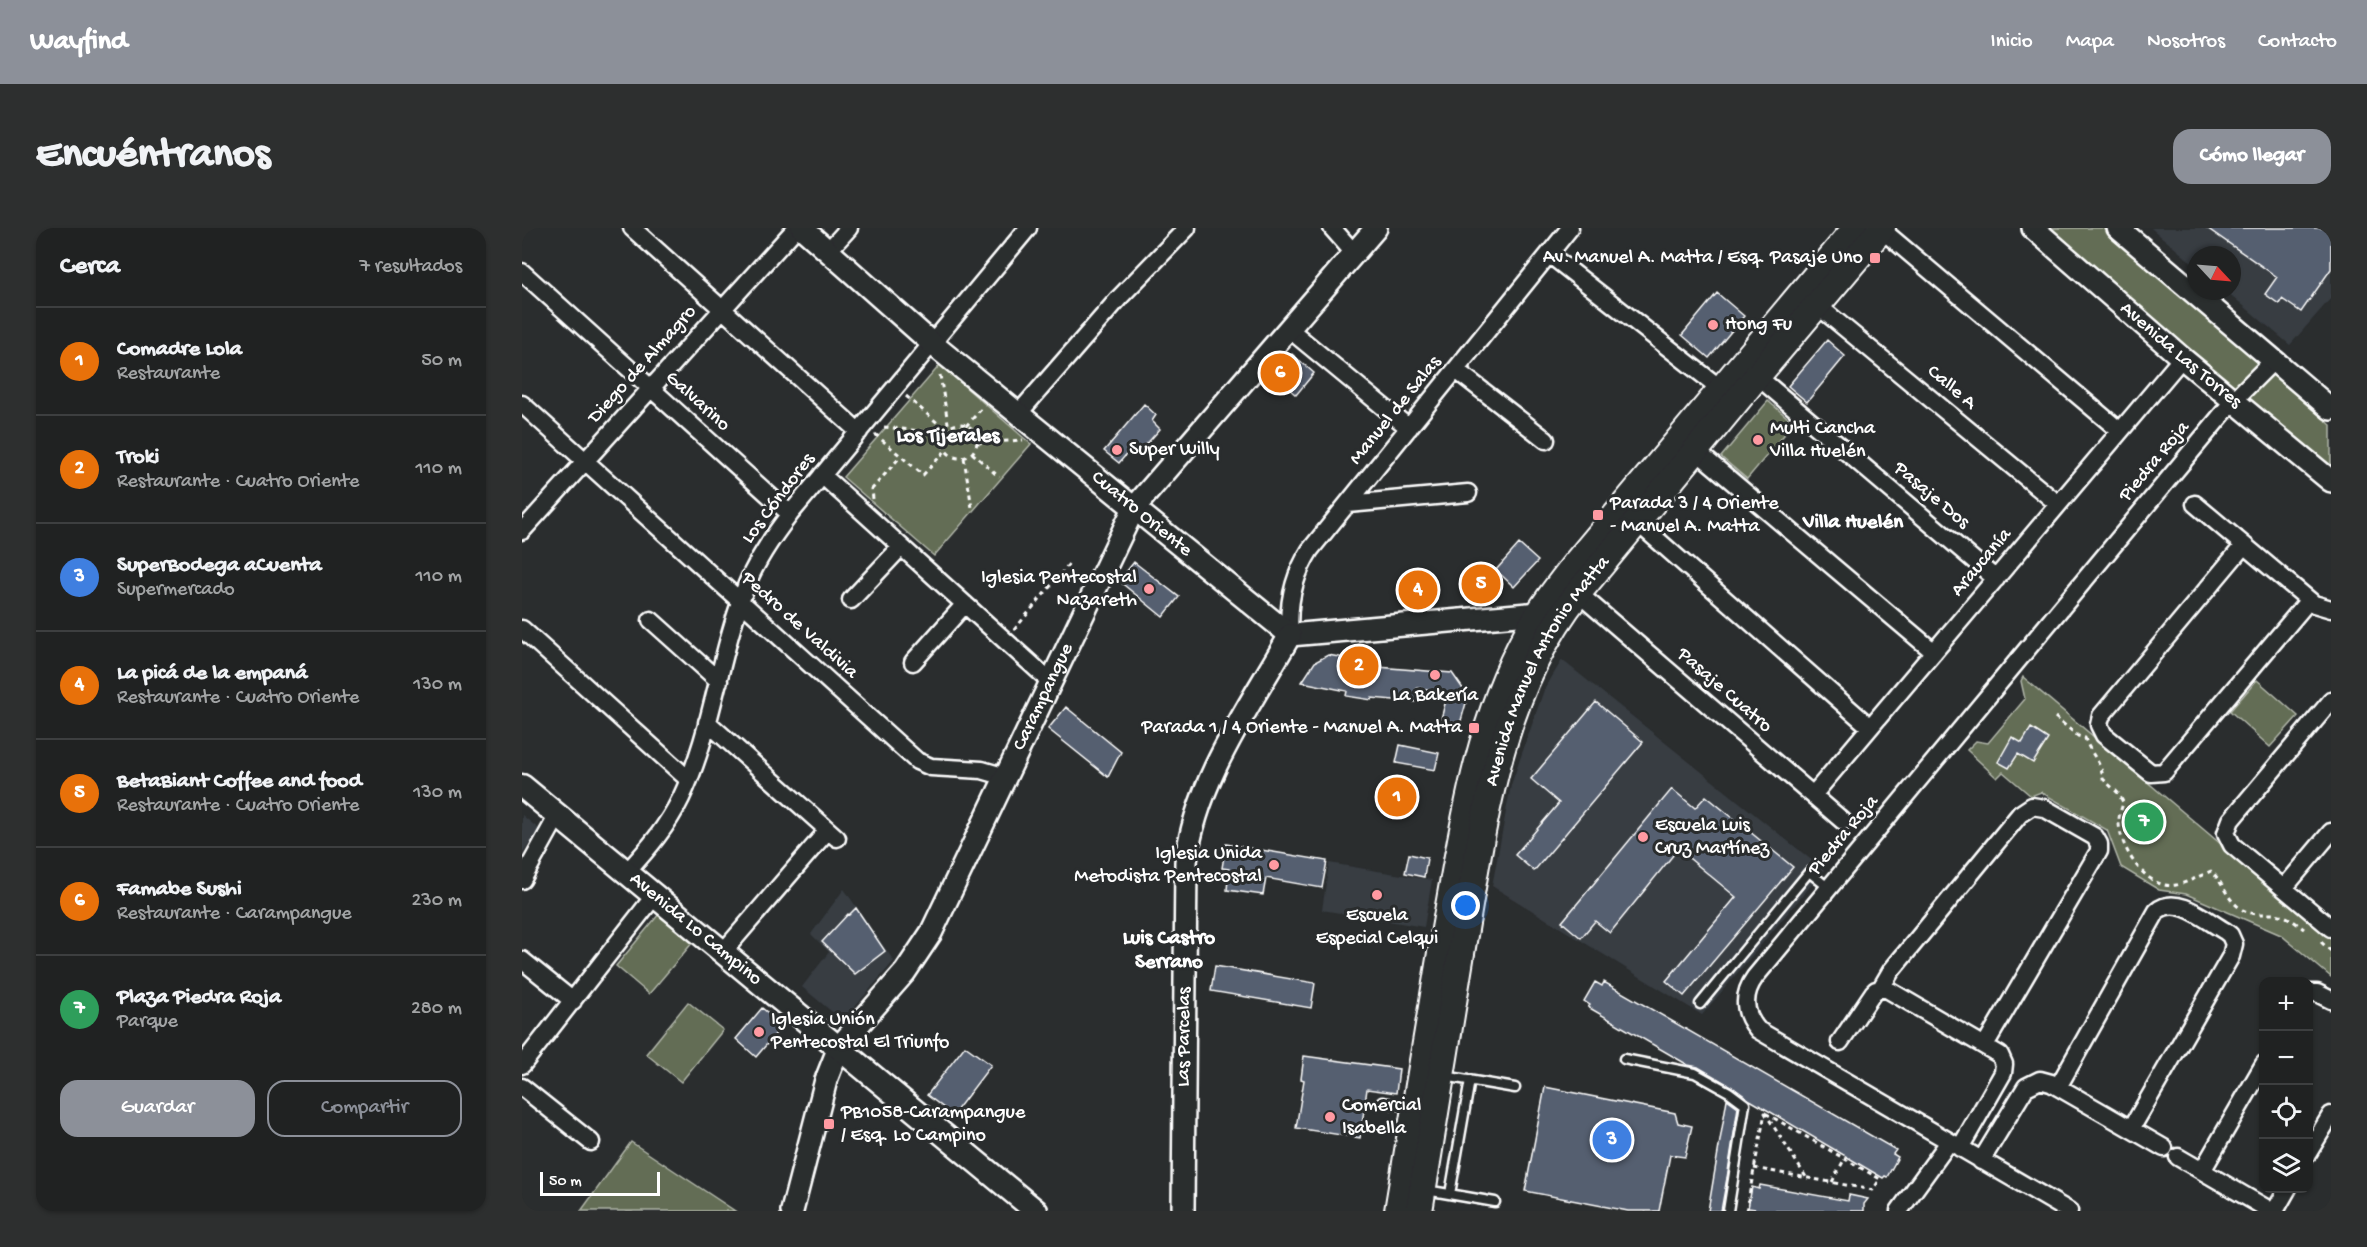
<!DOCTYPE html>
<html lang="es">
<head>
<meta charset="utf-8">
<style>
  body { margin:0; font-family:"Gochi Hand",sans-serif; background:#2d2f2f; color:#f1f3f6 }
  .controls { position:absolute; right:18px; bottom:18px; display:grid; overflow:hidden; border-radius:12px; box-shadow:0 2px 4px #0004 }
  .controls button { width:54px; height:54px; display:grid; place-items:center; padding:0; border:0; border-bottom:2px solid #3d3f40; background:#202222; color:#f1f3f6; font:30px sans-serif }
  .compass { position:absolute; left:1665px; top:18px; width:54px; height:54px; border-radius:50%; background:#202222; box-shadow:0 2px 4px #0004; rotate:116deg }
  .scale { position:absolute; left:18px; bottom:15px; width:120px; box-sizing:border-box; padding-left:6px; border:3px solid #fff; border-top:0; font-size:16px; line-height:21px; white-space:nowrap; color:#fff; -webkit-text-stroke:4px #2a2d2e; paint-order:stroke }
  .you { position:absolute; left:944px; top:678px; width:21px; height:21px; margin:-15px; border:4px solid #fff; border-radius:50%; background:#1a73e8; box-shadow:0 0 0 9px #1a73e833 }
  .badge { display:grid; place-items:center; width:39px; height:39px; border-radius:50%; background:#8c9099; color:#fff; font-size:20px; font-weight:700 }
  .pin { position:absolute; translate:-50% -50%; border:3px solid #fff; box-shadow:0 2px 6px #0006 }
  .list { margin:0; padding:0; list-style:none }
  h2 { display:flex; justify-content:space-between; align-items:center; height:78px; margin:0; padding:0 24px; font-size:26px }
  h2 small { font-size:20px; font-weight:400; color:#a2a4a5 }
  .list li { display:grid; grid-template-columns:39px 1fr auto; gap:18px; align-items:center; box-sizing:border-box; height:108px; padding:0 24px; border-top:2px solid #3d3f40 }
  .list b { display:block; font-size:22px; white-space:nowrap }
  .list p { margin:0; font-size:20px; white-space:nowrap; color:#a2a4a5 }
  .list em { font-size:20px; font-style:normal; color:#a2a4a5 }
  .actions { display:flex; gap:12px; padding:18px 24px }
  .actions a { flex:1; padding:14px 0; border:2px solid #8c9099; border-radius:18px; text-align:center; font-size:21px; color:#8c9099 }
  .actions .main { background:#8c9099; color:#fff }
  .icon { flex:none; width:33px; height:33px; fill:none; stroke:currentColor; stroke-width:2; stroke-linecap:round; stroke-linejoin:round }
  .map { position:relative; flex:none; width:1809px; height:983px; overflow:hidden; border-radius:18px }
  header { display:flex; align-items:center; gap:36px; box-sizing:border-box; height:84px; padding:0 30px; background:#8c9099; color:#fff }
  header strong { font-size:28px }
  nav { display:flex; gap:33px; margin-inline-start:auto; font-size:21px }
  .intro { display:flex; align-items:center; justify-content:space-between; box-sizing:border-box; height:144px; padding:0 36px }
  h1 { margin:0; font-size:42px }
  .button { padding:15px 27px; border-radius:18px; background:#8c9099; color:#fff; font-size:21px; font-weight:700 }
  main { display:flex; gap:36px; padding:0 36px }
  aside { flex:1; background:#202222; border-radius:18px; box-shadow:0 2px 4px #0004 }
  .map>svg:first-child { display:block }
  .built { fill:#373c42 }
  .green { fill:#636d54; stroke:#b1b6aa; stroke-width:1.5 }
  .building { fill:#555e6f; stroke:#fff; stroke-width:1.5 }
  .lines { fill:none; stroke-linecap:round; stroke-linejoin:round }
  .service-casing { stroke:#fff; stroke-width:13 }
  .minor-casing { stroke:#fff; stroke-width:21 }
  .tertiary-casing { stroke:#fff; stroke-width:26 }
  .secondary-casing { stroke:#fff; stroke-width:27 }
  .primary-casing { stroke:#fff; stroke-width:30 }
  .path { stroke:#fff; stroke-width:3; stroke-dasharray:4.5 4.5; stroke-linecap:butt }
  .service { stroke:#2a2d2e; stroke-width:8 }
  .minor { stroke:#2a2d2e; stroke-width:16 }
  .tertiary { stroke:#2a2d2e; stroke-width:21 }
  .secondary { stroke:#2a2d2e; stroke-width:22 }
  .primary { stroke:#2a2d2e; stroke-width:26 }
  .poi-dot { fill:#ff9aa2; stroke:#2a2d2e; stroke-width:2 }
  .labels { text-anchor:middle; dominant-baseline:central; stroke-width:6; stroke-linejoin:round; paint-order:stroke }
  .poi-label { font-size:20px; fill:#fff; stroke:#2a2d2e; text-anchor:start }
  .street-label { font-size:20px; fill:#fff; stroke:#2a2d2e }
  .neighbourhood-label { font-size:21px; font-weight:bold; fill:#fff; stroke:#2a2d2e }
</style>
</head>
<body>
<header>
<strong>Wayfind</strong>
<nav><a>Inicio</a><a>Mapa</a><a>Nosotros</a><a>Contacto</a></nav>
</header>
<div class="intro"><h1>Encuéntranos</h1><a class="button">Cómo llegar</a></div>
<main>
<aside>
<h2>Cerca<small>7 resultados</small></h2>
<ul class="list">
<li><span class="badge" style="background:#e8710a">1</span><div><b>Comadre Lola</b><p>Restaurante</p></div><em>50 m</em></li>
<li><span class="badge" style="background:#e8710a">2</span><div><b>Troki</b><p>Restaurante · Cuatro Oriente</p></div><em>110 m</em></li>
<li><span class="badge" style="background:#3f7fe0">3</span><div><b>SuperBodega aCuenta</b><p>Supermercado</p></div><em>110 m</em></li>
<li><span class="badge" style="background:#e8710a">4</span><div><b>La picá de la empaná</b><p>Restaurante · Cuatro Oriente</p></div><em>130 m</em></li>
<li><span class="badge" style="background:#e8710a">5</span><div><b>BetaBiant Coffee and food</b><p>Restaurante · Cuatro Oriente</p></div><em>130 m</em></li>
<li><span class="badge" style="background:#e8710a">6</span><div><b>Famabe Sushi</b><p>Restaurante · Carampangue</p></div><em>230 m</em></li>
<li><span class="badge" style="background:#2e9e5b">7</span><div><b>Plaza Piedra Roja</b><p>Parque</p></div><em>280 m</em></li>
</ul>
<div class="actions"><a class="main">Guardar</a><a>Compartir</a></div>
</aside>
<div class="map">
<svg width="1809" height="983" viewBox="0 0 1809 983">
  <rect width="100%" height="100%" fill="#2a2d2e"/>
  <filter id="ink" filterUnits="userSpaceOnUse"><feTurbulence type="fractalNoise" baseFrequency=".0167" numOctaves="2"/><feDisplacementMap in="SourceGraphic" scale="12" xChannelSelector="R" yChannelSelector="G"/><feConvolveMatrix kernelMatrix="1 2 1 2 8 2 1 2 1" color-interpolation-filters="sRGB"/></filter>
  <g filter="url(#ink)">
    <path class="built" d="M1629,0H1809V70L1768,117L1704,63H1710V27H1674V38Z
      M1040,432L1302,642L1180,787L970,658L989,557L1022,462Z
      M0,587L18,602L0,625Z
      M807,635L910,652L902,699L800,682Z
      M322,661L372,733L321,793L280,759L307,724L289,706Z"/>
    <path class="green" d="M1521,0H1581L1809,197V241Z
      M418,137L509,216L412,328L321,249Z
      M1246,173L1272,195L1225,251L1199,229Z
      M1501,449L1809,709V749L1759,707L1664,666L1637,662L1599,639L1585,602L1519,564L1509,568L1481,544L1475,550L1445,522L1454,513L1466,515L1503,471L1499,453Z
      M1735,452L1776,488L1748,519L1708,483Z
      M137,686L171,714L127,766L94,738Z
      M166,774L201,802L159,854L124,826Z
      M109,914L213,983H59Z"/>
    <path class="building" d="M1685,0H1809V41L1779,84L1760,71L1757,76L1743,66L1755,49Z
      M1195,65L1222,88L1187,130L1160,107Z
      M1305,112L1323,128L1285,174L1266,158Z
      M770,126L792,145L774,167L752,148Z
      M622,176L634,187L630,193L638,201L614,228L608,222L597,235L582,223Z
      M997,316L1016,333L992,359L974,342Z
      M612,334L657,369L641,389L597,353Z
      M806,427L856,436V439L930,445L946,468L938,496L919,491L924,472L911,462L895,460L894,474L850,470V472L824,468L825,463L780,454L793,434Z
      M1074,474L1121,514L1012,643L993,627L1037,575L1009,551Z
      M544,479L599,524L586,549L526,501Z
      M1509,500L1526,511L1511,535L1496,526L1487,540L1476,534L1490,509L1500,515Z
      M878,517L917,525L913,542L874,535Z
      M1150,561L1173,580L1184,568L1271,639L1162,768L1144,753L1214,669L1156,621L1088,705L1073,693L1059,710L1040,694Z
      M704,616L805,633L800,660L744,650L741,667L705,662L707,641L700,640Z
      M887,626L905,630L902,649L883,645Z
      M334,680L363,723L333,746L300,714L326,686L327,687Z
      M693,738L793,755L789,780L689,763Z
      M1073,754L1080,758L1082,754L1374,922L1371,926L1376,929L1365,949L1363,948L1361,950L1228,872L1210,859L1176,839L1166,837L1066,779L1068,777L1062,773Z
      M240,780L261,797L234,829L214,811Z
      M443,818L469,837L431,887L405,867Z
      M782,828L877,841L874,865L845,861L838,910L774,900L782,852L779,851Z
      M1023,859L1153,885L1156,895L1170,898L1163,929L1148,927L1137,983H1106L1003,963Z
      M1205,871L1216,879L1205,950L1199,983H1186Z
      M1238,957L1326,973L1327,967L1346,971L1342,976V983H1233V981L1226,980L1230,959L1237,961Z"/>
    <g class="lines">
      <g class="service-casing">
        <path id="service" d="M1178,776L1287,644L1307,660
          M1102,831L1173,845L1207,864L1223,876L1206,983
          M922,848L993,860
          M860,874L889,879
          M904,962L973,974
          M928,966L948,852"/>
      </g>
      <g class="minor-casing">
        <path id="minor" d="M110,0L337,204
          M810,0L832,25
          M1359,1L1598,203
          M306,23L327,0
          M1027,26L1199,161
          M0,44L268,286
          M1295,77L1536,276
          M767,101L887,200
          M934,142L1024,212
          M1235,148L1474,351
          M0,176L395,533L409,539L460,542L484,549
          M496,186L597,70L665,0
          M1173,222L1412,424
          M300,247L529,454
          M826,276L946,265
          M1673,276L1792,376L1809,381
          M1115,294L1348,499
          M0,303L274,0
          M1722,317L1579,488L1577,497L1582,507L1629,545L1642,544L1787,372
          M1056,365L1321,593
          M329,372L379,319
          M129,392L197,453
          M0,401L167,552
          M768,407C765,376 771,349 788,322L1048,0
          M391,434L443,376
          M1809,473L1709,592L1704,605L1710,617L1809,700
          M185,494L315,610
          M1291,567L1660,130
          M105,644C126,621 145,599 159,570C191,503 197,425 225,356C235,331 251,308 268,286L506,0
          M0,652L36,587
          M1762,660L1809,604
          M201,724L306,602
          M0,732L51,773
          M1359,760L1369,743L1498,586L1510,578L1522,580L1573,609L1577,616V623L1463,817
          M1786,765H1795L1809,772
          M1318,814L1351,765L1354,762L1363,760L1478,827L1482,836L1481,845L1438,920
          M0,837L133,667
          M0,859L69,914
          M1536,859L1635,683C1655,666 1685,693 1703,703L1708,707L1712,716L1709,728L1609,901
          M1786,925L1809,887
          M1656,929L1749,983
          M1459,933L1504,859L1518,852L1529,855L1642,920
          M1680,943L1742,836
          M1377,983L1427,914
          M1547,983L1236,802C1221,785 1220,767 1233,749L1712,172L1751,133
          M1753,983L1766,960"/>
      </g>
      <g class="tertiary-casing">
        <g id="tertiary">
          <path id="s1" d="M280,0L413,118L768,407L1018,385"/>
          <path id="s2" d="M1511,0L1660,130L1809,253"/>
          <path d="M1596,0L1809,181"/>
          <path id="s3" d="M270,983L304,852L317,819L383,744L409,705L612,280L854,0"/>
          <path id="s4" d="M661,983L664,634C674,552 728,478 768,407"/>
        </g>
      </g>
      <g class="secondary-casing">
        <g id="secondary">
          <path id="s5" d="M0,558L514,983"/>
        </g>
      </g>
      <g class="primary-casing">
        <g id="primary">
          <path d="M876,983C892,889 907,795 923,701C941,600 955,498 1005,406C1018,381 1036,358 1054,335L1334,0"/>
          <path id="s6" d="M897,983C911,895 926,807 940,719C961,596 977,465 1056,365L1235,148L1360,0"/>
        </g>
      </g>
      <path class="path" d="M418,147L427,201
        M384,168L425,203
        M421 213a17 17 0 1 1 34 0a17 17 0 1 1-34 0Z
        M444,198L461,179
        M362,199L423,206
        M353,206L401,247L424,222
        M455,215L501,212
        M450,225L477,249
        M442,230L450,280
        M351,271L350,261L379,228
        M492,402L547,336
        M1533,489L1556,508L1563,510C1568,526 1580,534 1581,551L1596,565L1601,574C1600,580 1597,586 1597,592C1596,618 1624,663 1654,657C1662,656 1680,647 1689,643C1702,655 1704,672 1721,682C1734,689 1745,684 1758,687C1766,688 1775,696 1782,701
        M1799,714L1809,723
        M1232,940L1351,962L1358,951L1243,885
        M1310,954L1323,930
        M1224,983L1243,885L1284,949"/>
      <use href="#service" class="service"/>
      <use href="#minor" class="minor"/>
      <use href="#tertiary" class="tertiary"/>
      <use href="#secondary" class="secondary"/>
      <use href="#primary" class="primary"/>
    </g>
  </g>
  <g class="poi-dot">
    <rect x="1347" y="24" width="12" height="12" rx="3"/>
    <circle cx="1191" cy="97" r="6"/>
    <circle cx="1236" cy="212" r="6"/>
    <circle cx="595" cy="222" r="6"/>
    <rect x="1070" y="281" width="12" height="12" rx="3"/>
    <circle cx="627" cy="361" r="6"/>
    <circle cx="913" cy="447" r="6"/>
    <rect x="946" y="494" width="12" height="12" rx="3"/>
    <circle cx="1121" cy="609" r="6"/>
    <circle cx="752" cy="637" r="6"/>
    <circle cx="855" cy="667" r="6"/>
    <circle cx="237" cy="804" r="6"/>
    <circle cx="808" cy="889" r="6"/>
    <rect x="301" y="890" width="12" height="12" rx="3"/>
  </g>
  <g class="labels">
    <g class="poi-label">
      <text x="1341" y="30" text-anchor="end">Av. Manuel A. Matta / Esq. Pasaje Uno</text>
      <text x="1203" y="97">Hong Fu</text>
      <text x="1248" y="201">Multi Cancha<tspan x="1248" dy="23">Villa Huelén</tspan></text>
      <text x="607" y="222">Super Willy</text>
      <text x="1088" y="276">Parada 3 / 4 Oriente<tspan x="1088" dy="23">- Manuel A. Matta</tspan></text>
      <text x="615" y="350" text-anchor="end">Iglesia Pentecostal<tspan x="615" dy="23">Nazareth</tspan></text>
      <text x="913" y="468" text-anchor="middle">La Bakería</text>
      <text x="940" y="500" text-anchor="end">Parada 1 / 4 Oriente - Manuel A. Matta</text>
      <text x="1133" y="598">Escuela Luis<tspan x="1133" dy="23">Cruz Martínez</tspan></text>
      <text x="740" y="626" text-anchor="end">Iglesia Unida<tspan x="740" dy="23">Metodista Pentecostal</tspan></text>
      <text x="855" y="688" text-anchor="middle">Escuela<tspan x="855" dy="23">Especial Celqui</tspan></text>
      <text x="249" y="792">Iglesia Unión<tspan x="249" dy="23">Pentecostal El Triunfo</tspan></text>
      <text x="820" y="878">Comercial<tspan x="820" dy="23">Isabella</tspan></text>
      <text x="319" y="885">PB1058-Carampangue<tspan x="319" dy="23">/ Esq. Lo Campino</tspan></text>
    </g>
    <g class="street-label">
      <text stroke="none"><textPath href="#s2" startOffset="195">Avenida Las Torres</textPath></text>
      <text transform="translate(121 137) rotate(-48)">Diego de Almagro</text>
      <text transform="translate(1429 160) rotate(40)">Calle A</text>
      <text transform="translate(175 174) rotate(42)">Galvarino</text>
      <text transform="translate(874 183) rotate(-51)">Manuel de Salas</text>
      <text transform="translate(1633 234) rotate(-50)">Piedra Roja</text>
      <text transform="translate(1409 268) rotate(40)">Pasaje Dos</text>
      <text transform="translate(257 271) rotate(-53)">Los Cóndores</text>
      <text stroke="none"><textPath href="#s1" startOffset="444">Cuatro Oriente</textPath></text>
      <text transform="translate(1460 335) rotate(-50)">Araucanía</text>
      <text transform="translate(277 398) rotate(42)">Pedro de Valdivia</text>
      <text stroke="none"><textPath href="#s6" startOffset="560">Avenida Manuel Antonio Matta</textPath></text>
      <text transform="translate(1202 463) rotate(41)">Pasaje Cuatro</text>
      <text stroke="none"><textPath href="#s3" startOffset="579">Carampangue</textPath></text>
      <text transform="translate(1322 608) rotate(-50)">Piedra Roja</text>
      <text stroke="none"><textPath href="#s5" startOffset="225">Avenida Lo Campino</textPath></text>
      <text stroke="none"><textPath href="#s4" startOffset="174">Las Parcelas</textPath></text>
    </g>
    <g class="neighbourhood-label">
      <text x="426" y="209">Los Tijerales</text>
      <text x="1331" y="295">Villa Huelén</text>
      <text x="647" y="711">Luis Castro<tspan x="647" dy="24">Serrano</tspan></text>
    </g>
  </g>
</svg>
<div class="controls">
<button>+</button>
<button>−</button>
<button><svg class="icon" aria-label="locate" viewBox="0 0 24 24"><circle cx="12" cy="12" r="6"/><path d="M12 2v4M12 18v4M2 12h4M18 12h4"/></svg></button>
<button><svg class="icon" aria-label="layers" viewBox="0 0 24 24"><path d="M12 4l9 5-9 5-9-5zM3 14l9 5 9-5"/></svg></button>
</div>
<svg class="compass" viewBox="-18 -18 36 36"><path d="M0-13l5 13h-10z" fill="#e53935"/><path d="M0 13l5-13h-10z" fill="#a2a4a5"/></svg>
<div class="scale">50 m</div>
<div class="you"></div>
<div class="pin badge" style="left:875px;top:569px;background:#e8710a">1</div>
<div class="pin badge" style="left:837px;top:438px;background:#e8710a">2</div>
<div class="pin badge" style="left:1090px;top:912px;background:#3f7fe0">3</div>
<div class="pin badge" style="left:896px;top:362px;background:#e8710a">4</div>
<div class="pin badge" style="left:959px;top:356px;background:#e8710a">5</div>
<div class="pin badge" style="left:758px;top:145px;background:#e8710a">6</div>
<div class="pin badge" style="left:1622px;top:594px;background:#2e9e5b">7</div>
</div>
</main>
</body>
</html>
